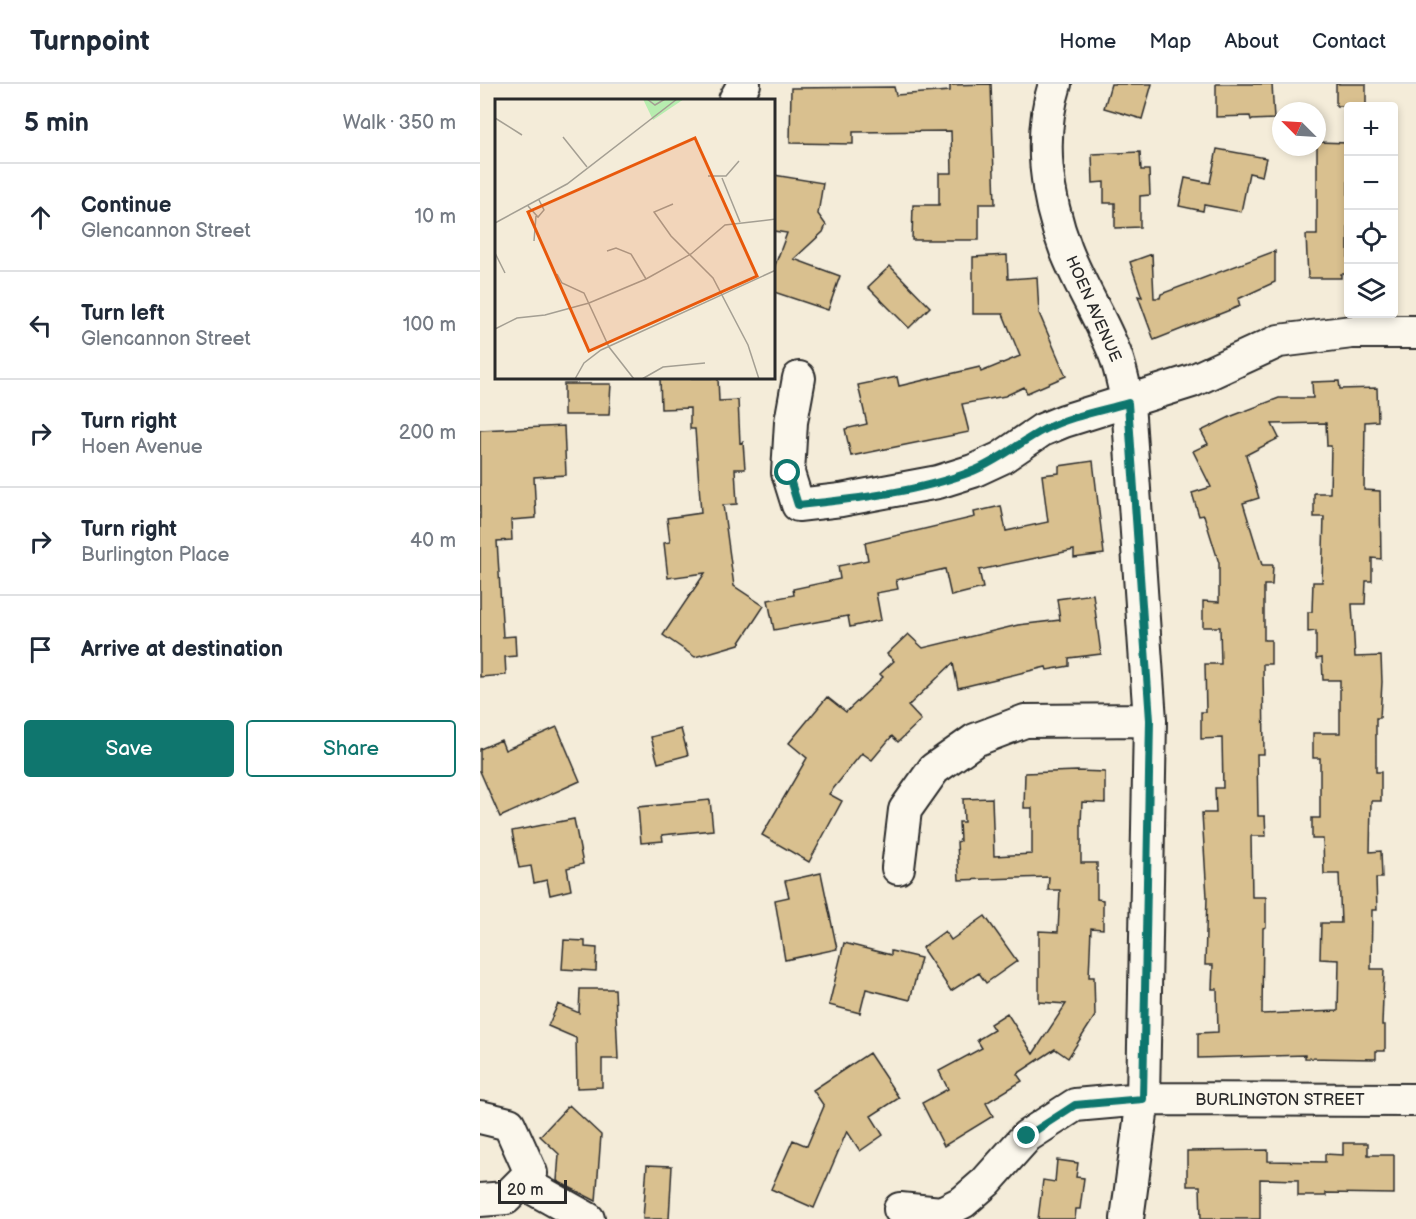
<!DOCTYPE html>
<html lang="en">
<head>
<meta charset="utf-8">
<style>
  body { margin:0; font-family:"Balsamiq Sans",sans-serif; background:#f2f2f3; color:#1f2937 }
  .controls { position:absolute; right:18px; top:18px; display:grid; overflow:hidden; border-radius:6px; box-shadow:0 3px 9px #0003 }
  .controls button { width:54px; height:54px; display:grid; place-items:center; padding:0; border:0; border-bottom:2px solid #e0e1e3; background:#fff; color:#1f2937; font:30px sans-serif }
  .compass { position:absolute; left:792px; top:18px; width:54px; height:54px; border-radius:50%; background:#fff; box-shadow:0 3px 9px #0003; rotate:294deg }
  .scale { position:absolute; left:18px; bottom:15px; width:69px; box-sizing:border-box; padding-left:6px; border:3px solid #2b2b2b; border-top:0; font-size:16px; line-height:21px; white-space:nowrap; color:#2b2b2b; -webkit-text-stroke:4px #fbf7ec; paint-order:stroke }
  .stop { position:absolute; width:18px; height:18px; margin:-14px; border:4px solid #0f766e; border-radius:50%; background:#fff }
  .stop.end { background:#0f766e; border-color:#fff; box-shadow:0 2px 6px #0008 }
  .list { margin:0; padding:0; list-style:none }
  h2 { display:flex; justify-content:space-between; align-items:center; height:78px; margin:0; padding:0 24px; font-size:26px }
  h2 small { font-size:20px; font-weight:400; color:#747a83 }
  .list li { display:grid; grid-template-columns:39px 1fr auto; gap:18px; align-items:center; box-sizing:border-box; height:108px; padding:0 24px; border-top:2px solid #e0e1e3 }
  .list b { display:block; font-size:22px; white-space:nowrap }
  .list p { margin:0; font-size:20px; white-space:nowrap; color:#747a83 }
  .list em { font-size:20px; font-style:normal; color:#747a83 }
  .actions { display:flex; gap:12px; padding:18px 24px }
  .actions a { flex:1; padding:14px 0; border:2px solid #0f766e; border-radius:6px; text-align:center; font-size:21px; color:#0f766e }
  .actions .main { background:#0f766e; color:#fff }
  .icon { flex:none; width:33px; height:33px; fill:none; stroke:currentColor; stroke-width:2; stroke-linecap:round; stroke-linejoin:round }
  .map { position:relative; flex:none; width:936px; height:1135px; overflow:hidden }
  header { display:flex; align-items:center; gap:36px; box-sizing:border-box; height:84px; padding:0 30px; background:#fff; border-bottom:2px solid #e0e1e3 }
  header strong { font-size:28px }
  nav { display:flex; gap:33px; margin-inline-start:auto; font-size:21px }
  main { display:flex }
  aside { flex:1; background:#fff }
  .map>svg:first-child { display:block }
  .building { fill:#d9c08f; stroke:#2b2b2b; stroke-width:1.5; fill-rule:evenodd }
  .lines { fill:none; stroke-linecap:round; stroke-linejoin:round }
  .minor-casing { stroke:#2b2b2b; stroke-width:36 }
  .minor { stroke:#fbf7ec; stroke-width:32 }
  .route { stroke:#0f766e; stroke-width:8 }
  .labels { text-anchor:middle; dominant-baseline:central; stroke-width:5; stroke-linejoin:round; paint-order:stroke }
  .street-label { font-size:16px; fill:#2b2b2b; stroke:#fbf7ec }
  .inset-road { fill:none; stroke:#a49f93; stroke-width:1.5 }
  .view { fill:#e8590c; fill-opacity:0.15; stroke:#e8590c; stroke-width:3 }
  .inset-edge { fill:none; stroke:#2b2b2b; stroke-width:3 }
</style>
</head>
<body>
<header>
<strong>Turnpoint</strong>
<nav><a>Home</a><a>Map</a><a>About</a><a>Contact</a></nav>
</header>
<main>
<aside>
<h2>5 min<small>Walk · 350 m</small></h2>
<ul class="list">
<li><svg class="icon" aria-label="ahead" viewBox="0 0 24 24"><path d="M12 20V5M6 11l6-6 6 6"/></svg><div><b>Continue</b><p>Glencannon Street</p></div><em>10 m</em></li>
<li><svg class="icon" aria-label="left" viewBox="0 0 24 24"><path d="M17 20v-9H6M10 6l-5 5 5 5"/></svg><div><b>Turn left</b><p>Glencannon Street</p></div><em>100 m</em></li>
<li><svg class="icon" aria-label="right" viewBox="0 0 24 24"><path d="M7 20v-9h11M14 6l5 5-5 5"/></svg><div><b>Turn right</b><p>Hoen Avenue</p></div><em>200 m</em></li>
<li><svg class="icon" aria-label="right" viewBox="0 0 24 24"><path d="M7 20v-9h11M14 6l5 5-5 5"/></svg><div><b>Turn right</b><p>Burlington Place</p></div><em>40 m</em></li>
<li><svg class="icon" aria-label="arrive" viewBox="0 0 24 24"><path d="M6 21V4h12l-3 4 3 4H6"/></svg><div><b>Arrive at destination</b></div></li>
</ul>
<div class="actions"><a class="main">Save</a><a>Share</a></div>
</aside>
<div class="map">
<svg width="936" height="1135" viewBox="0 0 936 1135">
  <rect width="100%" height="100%" fill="#f4ecd9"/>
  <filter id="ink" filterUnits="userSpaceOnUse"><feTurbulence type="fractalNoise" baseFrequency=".0167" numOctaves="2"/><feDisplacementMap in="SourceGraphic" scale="12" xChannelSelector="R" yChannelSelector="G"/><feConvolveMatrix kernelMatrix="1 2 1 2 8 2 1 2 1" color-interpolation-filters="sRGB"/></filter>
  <g filter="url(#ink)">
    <path class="building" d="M511,0L515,120H499V156H432L433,121H459V89H472L471,47L373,48V60L310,59L311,4L414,3L416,11L470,7V1Z
      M631,0H672L662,35L624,24Z
      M736,0H792L794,35L771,36L770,32L736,33Z
      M856,0H886V22H856Z
      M837,58L868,59V190H861V194H828L826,151H837Z
      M737,65L786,74L782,92L769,89L761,128L724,121L723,127L699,122L705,94L730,99Z
      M660,68L661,86H669L670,111L660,112V143L635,144V119H624V98L613,99L612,70Z
      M294,91L343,99L338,130L346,141L343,148L314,175L360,192L348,226L294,208V184L307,149L294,147Z
      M795,167V198L758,215L760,222L674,256L658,212L662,213L650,178L672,170L674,214H680L681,210Z
      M527,171L528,195L557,193L559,229L586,292L547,309L544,303L525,312L482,320L489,348L371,372L365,345L387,340L378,301L417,293L419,302L500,283L501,288L540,272L523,230H493V173Z
      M410,182L450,223L429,244L388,203Z
      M180,294H238L239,317L258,316L260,359L263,358L265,385H255L257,420L243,421L254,502L284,522L259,560L215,573L183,551L225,489L188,494L184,459L190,458L187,434L221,429L215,345H210V324L181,325Z
      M859,297L860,305L897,304L898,337L885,338L884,406L900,407L901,475L892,474V497H886L885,520H872L875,573L901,572L902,598L900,634H896V688H901V717H891L890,768L901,767L902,794H896L897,826H892L891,885H904L902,941H905V967H896V975L825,974V971L718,974V949L738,948L737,905H732L733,881H725L727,813L722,729H736L735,704H743L742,654L721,655V628H726L725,580H741L740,543H723V517L739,518V479L724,431L719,432L712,409L731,403L713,367L728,360L721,347L752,332L799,314H833L832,298ZM846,339L847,362H851L850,409H834V433H844L842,498H833L832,528H828V548L836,547V575L842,574L843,596H860V649H833V674H840V734H832V755H843L844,790H859L861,839H841L840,875L859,876L858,927L782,930L783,844L786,843V813H772L771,752H786L785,732H778L777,670H784L783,580H791V556H784V501H792L793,481H782L763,419L779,414L766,371L799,354L792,340Z
      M84,300H131L129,331H84Z
      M84,342L86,391L54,393L56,434L31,436L32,456L17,457L23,553L35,552L36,572L25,573L26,591L0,593V346Z
      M613,377L624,470L594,474V466L499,486L503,504L471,512L465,485L416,496L418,505L396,509L401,536L370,543L368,532L294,546L288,516L314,511L313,505L360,495L358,482L388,476L385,459L495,433L494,428L521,422L526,447L568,438L562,391L579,389V382Z
      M613,510L621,570L589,574V582L567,586L566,583L478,604L473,579L428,622L441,636L418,658L412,652L392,676L382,669L349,710L362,717L329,778L282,751L327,674L309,659L347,613L366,628L403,593L400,590L414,577L407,570L428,550L443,564L538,541L580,536L577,515Z
      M77,643L100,697L20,733L0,687V665L21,656L25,666Z
      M201,645L208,671L178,679L171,653Z
      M597,687L625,688V719L602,718L601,739V779H617V815L623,816V845L611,844L609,893H614L615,932L588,974L575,965L537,990L542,997L506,1019L513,1032L464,1062L442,1019L468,1005L459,987L502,964L497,956L514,946L510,940L527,929L553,970L586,920L559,918V847L578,848L580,806H568L569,793L479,796L477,758L480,757L479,738H484L483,715L512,714L514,772L552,770V724H544L545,689Z
      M230,716L233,746L182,751L183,757L161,759L158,723Z
      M94,735L103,780L87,784L91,806L70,811L67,796L54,799L51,782L39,784L32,747Z
      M341,789L357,865L305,876L295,816L309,813L305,797Z
      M505,832L537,877L506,899L499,889L471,907L442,864L465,847L471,856Z
      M84,856L105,857V863L117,864L116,887L82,885Z
      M364,859L411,871V867L441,874L430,916L386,905L380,929L349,921Z
      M100,905H135L138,975H122V1003L97,1004L96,954L68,942L78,920L99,929Z
      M389,969L419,1014L391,1032L403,1051L380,1067L367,1047L334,1124L291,1105L313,1056L327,1062L344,1022L333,1006Z
      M89,1021L121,1051L116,1117L77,1097L79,1070L60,1052Z
      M863,1059H888V1071H914V1110L846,1109V1112H818V1096L780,1095V1135H721L720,1102H707V1067L788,1066V1077L845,1078V1070L863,1071Z
      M577,1076L598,1079L596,1093L604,1094L600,1125H596L595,1135H558L563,1096L575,1098Z
      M167,1081L192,1082L189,1135H163Z"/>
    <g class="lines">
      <g class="minor-casing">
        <path id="minor" d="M575,0C558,53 566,114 586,166C600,202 621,234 635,270C641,285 644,303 648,319L670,636L663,1015L647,1135
          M255,16L264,0
          M319,294L311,338L308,389L318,421L361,416L458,398L493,387L521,374L562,346L584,337L712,297L799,257L872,248H936
          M418,784L425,726L454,685L495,656L545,637L670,636
          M0,1033L29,1040L51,1089L26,1114L0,1116
          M42,1098L108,1135
          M420,1125L461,1129L483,1118L506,1098L547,1052L595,1021L663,1015L936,1016"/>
      </g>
      <use href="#minor" class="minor"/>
    </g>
  </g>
  <g class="lines" filter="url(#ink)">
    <path class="route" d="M308,389L318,421C376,415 439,408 493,387C520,376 540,358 565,345C591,332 620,327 648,319L670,636L663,1015L595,1021L547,1052"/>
  </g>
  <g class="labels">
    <g class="street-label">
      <text transform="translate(613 225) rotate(66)">HOEN AVENUE</text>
      <text x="800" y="1016">BURLINGTON STREET</text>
    </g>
  </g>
  <g transform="translate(15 15)">
    <rect width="280" height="280" fill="#f4ecd9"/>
    <path d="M148,0H189L158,21Z" fill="#b7edaf"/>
    <path class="inset-road" d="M152,0L160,6L170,0M0,19L27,36M68,38L92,68M213,77H231L244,62M227,79L245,123M178,105L159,113L176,137L218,179L253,246L264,280M33,107L43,118L49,111L44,101M0,124L72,85L182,0M39,142L41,117M112,152L121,149L136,155L151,180M0,154L10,174M62,175L67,184L89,194L114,248L139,280M0,230L22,219L50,216L94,204L151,180L196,155L230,126L281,120M80,280L89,264L106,251L281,171M147,280L168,268L210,264"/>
    <path class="view" d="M200,39L262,177L94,252L33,113Z"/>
    <rect width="280" height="280" class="inset-edge"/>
  </g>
</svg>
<div class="controls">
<button>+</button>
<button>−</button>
<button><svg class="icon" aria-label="locate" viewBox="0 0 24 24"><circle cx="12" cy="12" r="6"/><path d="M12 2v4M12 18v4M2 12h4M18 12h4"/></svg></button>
<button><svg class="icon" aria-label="layers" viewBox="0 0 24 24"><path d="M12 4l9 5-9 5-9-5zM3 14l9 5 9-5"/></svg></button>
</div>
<svg class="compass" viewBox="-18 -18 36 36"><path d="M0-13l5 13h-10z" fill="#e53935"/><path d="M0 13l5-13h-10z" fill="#747a83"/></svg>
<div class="scale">20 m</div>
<div class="stop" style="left:308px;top:389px"></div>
<div class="stop end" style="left:547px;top:1052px"></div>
</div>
</main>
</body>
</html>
